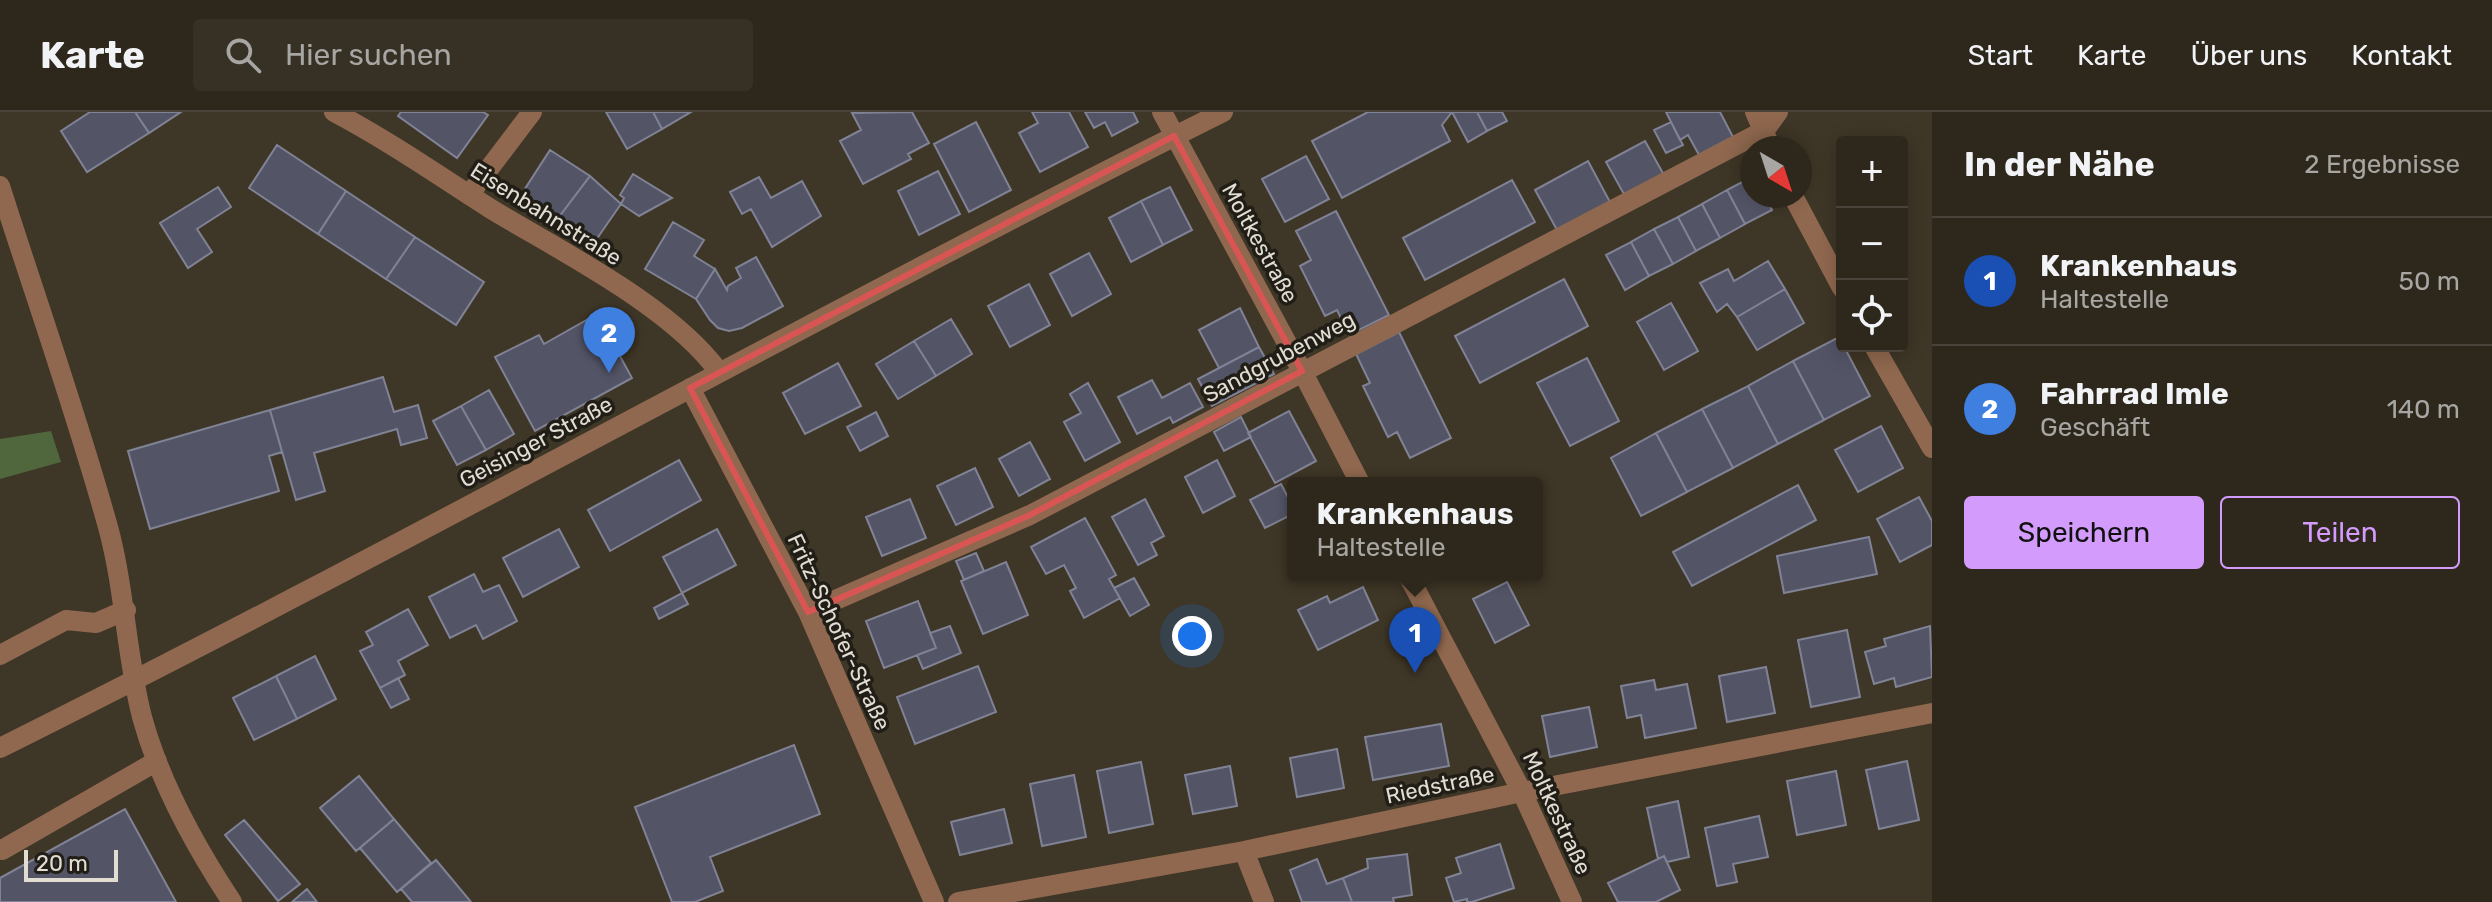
<!DOCTYPE html>
<html lang="de">
<head>
<meta charset="utf-8">
<style>
  body { margin:0; font-family:Rubik,sans-serif; background:#363025; color:#f1f3f6 }
  .controls { position:absolute; right:24px; top:24px; display:grid; overflow:hidden; border-radius:8px; box-shadow:0 4px 20px #0003 }
  .controls button { width:72px; height:72px; display:grid; place-items:center; padding:0; border:0; border-bottom:2px solid #49443b; background:#2e281c; color:#f1f3f6; font:40px sans-serif }
  .compass { position:absolute; left:1740px; top:24px; width:72px; height:72px; border-radius:50%; background:#2e281c; box-shadow:0 4px 20px #0003; rotate:141deg }
  .scale { position:absolute; left:24px; bottom:20px; width:94px; box-sizing:border-box; padding-left:8px; border:4px solid #e2ddd3; border-top:0; font-size:22px; line-height:28px; white-space:nowrap; color:#e2ddd3; -webkit-text-stroke:6px #211e17; paint-order:stroke }
  .you { position:absolute; left:1192px; top:524px; width:28px; height:28px; margin:-20px; border:6px solid #fff; border-radius:50%; background:#1a73e8; box-shadow:0 0 0 12px #1a73e833 }
  .badge { display:grid; place-items:center; width:52px; height:52px; border-radius:50%; background:#d39cfc; color:#fff; font-size:26px; font-weight:700 }
  .pin { position:absolute; translate:-50% -66px; filter:drop-shadow(0 2px 4px #0008) }
  .pin::after { content:''; position:absolute; top:42px; width:28px; height:24px; background:inherit; clip-path:polygon(0 0,100% 0,50% 100%) }
  .popup { position:absolute; left:1287px; top:365px; width:256px; height:104px; box-sizing:border-box; display:grid; place-content:center; border-radius:8px; background:#2e281c; filter:drop-shadow(0 2px 6px #0005); font-size:26px; white-space:nowrap; color:#a7a6a3 }
  .popup b { font-size:30px; color:#f1f3f6 }
  .popup::after { content:''; position:absolute; left:50%; top:100%; margin-left:-16px; border:16px solid transparent; border-top-color:#2e281c }
  .list { margin:0; padding:0; list-style:none }
  h2 { display:flex; justify-content:space-between; align-items:center; height:104px; margin:0; padding:0 32px; font-size:34px }
  h2 small { font-size:26px; font-weight:400; color:#a7a6a3 }
  .list li { display:grid; grid-template-columns:52px 1fr auto; gap:24px; align-items:center; box-sizing:border-box; height:128px; padding:0 32px; border-top:2px solid #49443b }
  .list b { display:block; font-size:30px; white-space:nowrap }
  .list p { margin:0; font-size:26px; white-space:nowrap; color:#a7a6a3 }
  .list em { font-size:26px; font-style:normal; color:#a7a6a3 }
  .actions { display:flex; gap:16px; padding:24px 32px }
  .actions a { flex:1; padding:18px 0; border:2px solid #d39cfc; border-radius:8px; text-align:center; font-size:28px; color:#d39cfc }
  .actions .main { background:#d39cfc; color:#111 }
  .icon { flex:none; width:44px; height:44px; fill:none; stroke:currentColor; stroke-width:2; stroke-linecap:round; stroke-linejoin:round }
  .map { position:relative; flex:none; width:1932px; height:790px; overflow:hidden }
  header { display:flex; align-items:center; gap:48px; box-sizing:border-box; height:112px; padding:0 40px; background:#2e281c; border-bottom:2px solid #49443b }
  header strong { font-size:38px }
  nav { display:flex; gap:44px; margin-inline-start:auto; font-size:28px }
  .search { width:560px; height:72px; background:#363025; display:flex; align-items:center; gap:20px; box-sizing:border-box; padding:0 28px; border-radius:8px; color:#a7a6a3; font-size:30px }
  main { display:flex }
  aside { flex:1; background:#2e281c }
  .map>svg:first-child { display:block }
  .green { fill:#50663d }
  .building { fill:#535567; stroke:#808295; stroke-width:2 }
  .lines { fill:none; stroke-linecap:round; stroke-linejoin:round }
  .minor { stroke:#90684f; stroke-width:20 }
  .marked { fill:none; stroke:#d95553; stroke-width:6; stroke-linejoin:round }
  .labels { text-anchor:middle; dominant-baseline:central; stroke-width:7; stroke-linejoin:round; paint-order:stroke }
  .street-label { font-size:22px; fill:#e2ddd3; stroke:#211e17 }
</style>
</head>
<body>
<header>
<strong>Karte</strong>
<div class="search"><svg class="icon" aria-label="search" viewBox="0 0 24 24"><circle cx="10" cy="10" r="6"/><path d="M15 15l6 6"/></svg>Hier suchen</div>
<nav><a>Start</a><a>Karte</a><a>Über uns</a><a>Kontakt</a></nav>
</header>
<main>
<div class="map">
<svg width="1932" height="790" viewBox="0 0 1932 790">
  <rect width="100%" height="100%" fill="#3e3626"/>
  <path class="green" d="M51,319L61,350L0,367V327Z"/>
  <path class="building" d="M90,0H135L149,21L87,60L61,19Z
    M135,0H181L149,21Z
    M401,0H483L488,3L457,46L398,4Z
    M606,0H653L662,17L627,37Z
    M653,0H691L662,17Z
    M912,0L929,31L908,42L911,47L863,72L840,29L861,18L852,1Z
    M1032,0H1069L1088,35L1040,60L1019,21L1038,11Z
    M1085,0H1133L1138,10L1112,24L1105,10L1094,16Z
    M1368,0H1452L1442,13L1450,29L1342,86L1312,29Z
    M1452,0H1477L1487,19L1468,30Z
    M1477,0H1502L1507,9L1487,19Z
    M1666,0H1720L1733,25L1699,43L1688,23L1680,28Z
    M976,10L1011,78L969,100L934,32Z
    M1671,10L1683,33L1666,41L1654,18Z
    M1645,29L1664,63L1625,84L1606,50Z
    M277,33L346,79L318,122L249,76Z
    M550,38L590,64L559,105L521,83Z
    M1306,44L1329,87L1285,110L1262,67Z
    M1588,49L1610,90L1557,118L1535,78Z
    M938,59L960,102L919,123L898,79Z
    M633,62L672,86L639,104L621,92L624,86L620,83Z
    M590,64L621,92L596,128L559,105Z
    M759,65L771,86L802,69L821,104L772,135L751,97L742,102L730,80Z
    M1752,65V84H1765L1772,98L1745,112L1727,78Z
    M1512,68L1535,110L1425,168L1403,126Z
    M218,75L231,95L197,117L212,140L188,156L160,111Z
    M1170,75L1192,118L1163,133L1141,89Z
    M1727,78L1745,112L1720,126L1702,92Z
    M346,79L415,125L386,167L318,122Z
    M1141,89L1163,133L1131,150L1109,106Z
    M1702,92L1720,126L1696,139L1678,105Z
    M1336,99L1389,203L1349,223L1337,198L1325,204L1300,154L1311,148L1296,119Z
    M1678,105L1696,139L1673,152L1654,117Z
    M673,110L704,128L694,144L715,157L696,187L645,157Z
    M1654,117L1673,152L1649,164L1631,130Z
    M415,125L484,170L456,213L386,167Z
    M1631,130L1649,164L1625,178L1606,143Z
    M1089,141L1111,182L1072,204L1050,162Z
    M756,145L783,194L742,216L729,219L718,216L710,208L696,187L715,157L727,178L728,174L741,166L736,156Z
    M1768,149L1785,177L1737,205L1727,192L1717,200L1700,171L1728,157L1734,169Z
    M1564,167L1588,214L1480,271L1455,224Z
    M1029,172L1050,213L1010,235L988,194Z
    M1785,177L1804,211L1757,238L1737,205Z
    M1671,191L1698,239L1664,258L1637,210Z
    M1240,196L1259,235L1219,256L1199,218Z
    M597,202L632,266L535,319L495,245L539,223L544,232Z
    M951,207L972,242L936,264L914,229Z
    M1399,220L1451,326L1410,346L1397,320L1388,325L1363,274L1370,271L1356,242Z
    M1839,225L1870,284L1824,308L1793,249Z
    M914,229L936,264L898,287L876,252Z
    M1259,235L1274,262L1212,294L1198,267Z
    M1587,246L1619,309L1570,334L1537,271Z
    M1793,249L1824,308L1778,332L1748,274Z
    M838,251L861,294L805,322L783,281Z
    M383,265L394,300L418,293L427,326L401,333L397,317L314,341L325,379L296,388L270,298Z
    M1152,268L1162,286L1190,271L1203,295L1173,311L1170,305L1137,322L1118,285Z
    M1088,271L1120,330L1085,349L1064,310L1081,301L1070,282Z
    M1748,274L1778,332L1733,356L1702,297Z
    M489,278L514,322L486,338L461,294Z
    M461,294L486,338L457,353L433,309Z
    M1702,297L1733,356L1687,380L1656,321Z
    M270,298L282,340L269,344L279,379L150,417L128,339Z
    M1289,299L1316,349L1275,371L1248,321Z
    M876,300L888,324L860,339L847,315Z
    M1241,305L1251,325L1224,339L1214,320Z
    M1881,314L1903,356L1858,380L1835,338Z
    M1656,321L1687,380L1641,404L1611,346Z
    M1030,330L1050,367L1019,384L999,347Z
    M679,348L701,388L610,439L588,398Z
    M1217,348L1235,384L1203,401L1185,365Z
    M975,356L993,395L956,413L937,374Z
    M1281,372L1293,395V402L1265,416L1250,388Z
    M1798,373L1816,408L1692,474L1673,440Z
    M1919,385L1932,409V433L1900,450L1877,407Z
    M910,387L926,426L882,444L866,405Z
    M1145,387L1164,424L1151,431L1157,443L1138,453L1112,405Z
    M1085,406L1116,463L1109,467L1120,486L1084,506L1070,479L1076,476L1064,453L1046,462L1031,435Z
    M559,417L579,455L523,485L503,446Z
    M717,417L736,453L682,481L663,445Z
    M1869,425L1877,462L1784,481L1777,444Z
    M976,441L984,459L964,468L956,449Z
    M1006,450L1028,503L983,522L961,469Z
    M474,462L483,480L499,473L517,509L483,527L476,513L450,526L429,485Z
    M1134,466L1149,493L1130,504L1114,476Z
    M1507,470L1529,513L1495,531L1473,487Z
    M1363,475L1378,508L1318,538L1298,498L1327,484L1330,491Z
    M682,481L688,492L659,507L654,496Z
    M918,489L936,536L884,556L866,509Z
    M408,497L428,533L398,549L405,563L380,576L360,539L373,533L366,520Z
    M950,514L961,541L923,557L917,543L936,536L930,521Z
    M1930,514L1932,565L1896,575L1894,566L1874,572L1865,540L1886,534L1884,527Z
    M1847,518L1860,585L1811,595L1798,528Z
    M315,544L336,587L297,607L276,564Z
    M978,554L996,600L915,632L897,585Z
    M1766,555L1775,601L1727,610L1719,564Z
    M276,564L297,607L254,628L233,586Z
    M398,566L409,587L391,596L380,576Z
    M1654,568L1656,578L1687,572L1696,616L1645,626L1641,603L1627,606L1621,574Z
    M1589,595L1597,635L1550,645L1542,604Z
    M1441,612L1449,654L1373,668L1365,625Z
    M794,633L820,702L710,745L723,779L695,790H672L635,695Z
    M1337,637L1344,676L1297,685L1290,646Z
    M1907,649L1919,708L1879,717L1866,658Z
    M1141,650L1153,712L1109,721L1097,659Z
    M1230,654L1237,694L1193,702L1185,663Z
    M1836,659L1846,713L1797,723L1787,669Z
    M1074,663L1086,725L1042,734L1030,672Z
    M359,664L394,707L356,739L320,696Z
    M1678,689L1689,745L1667,750L1664,744L1658,747L1647,696Z
    M125,697L176,790H0V766Z
    M1004,697L1012,731L960,743L951,710Z
    M1759,704L1768,745L1733,752L1737,770L1717,774L1705,716Z
    M394,707L431,751L397,780L360,736Z
    M244,708L300,772L278,789L225,723Z
    M1500,732L1514,776L1472,790H1467V787L1454,790L1446,766L1461,761L1456,746Z
    M1407,742L1412,783L1393,786L1394,790H1352L1343,766L1368,756L1367,747Z
    M1664,744L1680,778L1656,790H1618L1608,771Z
    M1317,747L1327,772L1343,766L1352,790H1302L1290,758Z
    M436,748L471,790H412L401,777Z
    M307,777L317,790H292Z"/>
  <g class="lines">
    <path class="minor" d="M334,0C389,29 439,64 491,97C562,140 671,194 719,260
      M1162,0L1302,259L1360,371
      M1755,0L1771,36
      M0,74C36,187 76,300 108,415C125,477 126,543 142,605C160,671 195,734 232,790
      M469,83L532,0
      M1793,84L1842,176
      M1874,234L1932,336
      M690,276L808,500L934,790
      M1408,463L1522,680L1572,790
      M808,500L1030,403L1765,18L1778,0
      M0,543L66,508L96,511L126,498
      M0,636C411,431 812,205 1223,0
      M2,738L157,649
      M1244,739L1264,790
      M958,790L1244,739L1522,680L1932,601"/>
  </g>
  <path class="marked" d="M1174,24L1302,259L1030,403L808,500L690,276Z"/>
  <g class="labels">
    <g class="street-label">
      <text transform="translate(546 102) rotate(32)">Eisenbahnstraße</text>
      <text transform="translate(1260 131) rotate(61)">Moltkestraße</text>
      <text transform="translate(1279 245) rotate(-28)">Sandgrubenweg</text>
      <text transform="translate(536 330) rotate(-28)">Geisinger Straße</text>
      <text transform="translate(839 520) rotate(65)">Fritz-Schofer-Straße</text>
      <text transform="translate(1440 673) rotate(-12)">Riedstraße</text>
      <text transform="translate(1557 701) rotate(65)">Moltkestraße</text>
    </g>
  </g>
</svg>
<div class="controls">
<button>+</button>
<button>−</button>
<button><svg class="icon" aria-label="locate" viewBox="0 0 24 24"><circle cx="12" cy="12" r="6"/><path d="M12 2v4M12 18v4M2 12h4M18 12h4"/></svg></button>
</div>
<svg class="compass" viewBox="-18 -18 36 36"><path d="M0-13l5 13h-10z" fill="#e53935"/><path d="M0 13l5-13h-10z" fill="#a7a6a3"/></svg>
<div class="scale">20 m</div>
<div class="you"></div>
<div class="pin badge" style="left:1415px;top:561px;background:#1a4fb4">1</div>
<div class="popup"><b>Krankenhaus</b>Haltestelle</div>
<div class="pin badge" style="left:609px;top:261px;background:#3f7fe0">2</div>
</div>
<aside>
<h2>In der Nähe<small>2 Ergebnisse</small></h2>
<ul class="list">
<li><span class="badge" style="background:#1a4fb4">1</span><div><b>Krankenhaus</b><p>Haltestelle</p></div><em>50 m</em></li>
<li><span class="badge" style="background:#3f7fe0">2</span><div><b>Fahrrad Imle</b><p>Geschäft</p></div><em>140 m</em></li>
</ul>
<div class="actions"><a class="main">Speichern</a><a>Teilen</a></div>
</aside>
</main>
</body>
</html>
